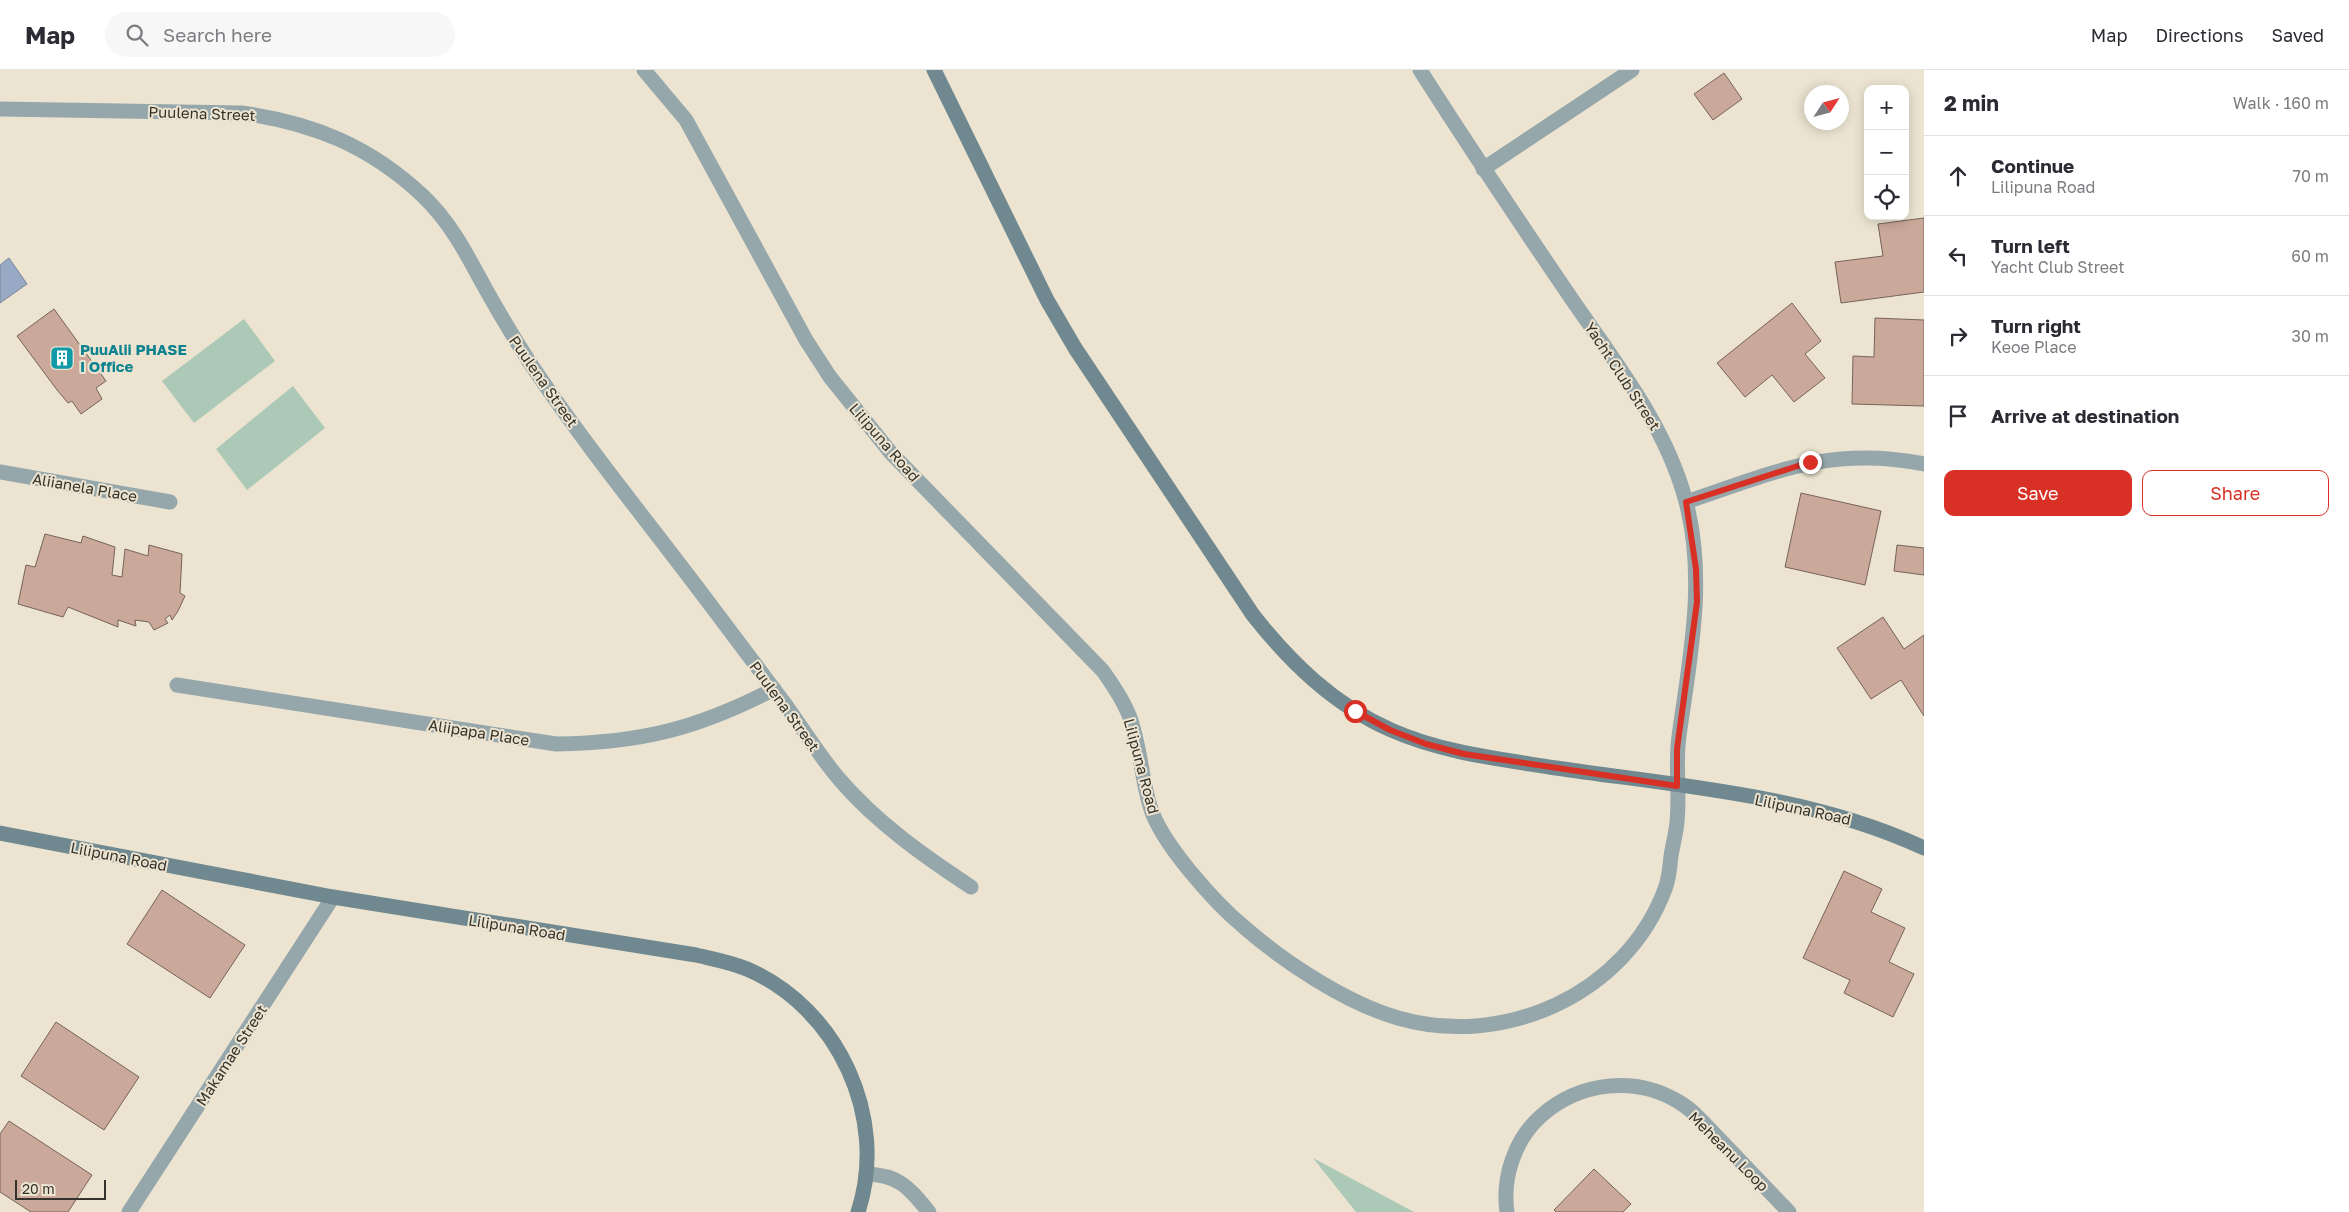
<!DOCTYPE html>
<html lang="en">
<head>
<meta charset="utf-8">
<style>
  body { margin:0; font-family:"Golos Text",sans-serif; background:#f7f7f7; color:#2b2b33 }
  .controls { position:absolute; right:15px; top:15px; display:grid; overflow:hidden; border-radius:10px; box-shadow:0 2px 12px #0003 }
  .controls button { width:45px; height:45px; display:grid; place-items:center; padding:0; border:0; border-bottom:1px solid #e1e1e2; background:#fff; color:#2b2b33; font:25px sans-serif }
  .compass { position:absolute; left:1804px; top:15px; width:45px; height:45px; border-radius:50%; background:#fff; box-shadow:0 2px 12px #0003; rotate:54deg }
  .scale { position:absolute; left:15px; bottom:12px; width:91px; box-sizing:border-box; padding-left:5px; border:2px solid #34322a; border-top:0; font-size:14px; line-height:18px; white-space:nowrap; color:#34322a; -webkit-text-stroke:4px #ece4d1; paint-order:stroke }
  .stop { position:absolute; width:15px; height:15px; margin:-11px; border:4px solid #d93025; border-radius:50%; background:#fff }
  .stop.end { background:#d93025; border-color:#fff; box-shadow:0 1px 5px #0008 }
  .list { margin:0; padding:0; list-style:none }
  h2 { display:flex; justify-content:space-between; align-items:center; height:65px; margin:0; padding:0 20px; font-size:21px }
  h2 small { font-size:16px; font-weight:400; color:#7c7c81 }
  .list li { display:grid; grid-template-columns:32px 1fr auto; gap:15px; align-items:center; box-sizing:border-box; height:80px; padding:0 20px; border-top:1px solid #e1e1e2 }
  .list b { display:block; font-size:19px; white-space:nowrap }
  .list p { margin:0; font-size:16px; white-space:nowrap; color:#7c7c81 }
  .list em { font-size:16px; font-style:normal; color:#7c7c81 }
  .actions { display:flex; gap:10px; padding:15px 20px }
  .actions a { flex:1; padding:11px 0; border:1px solid #d93025; border-radius:10px; text-align:center; font-size:18px; color:#d93025 }
  .actions .main { background:#d93025; color:#fff }
  .icon { flex:none; width:28px; height:28px; fill:none; stroke:currentColor; stroke-width:2; stroke-linecap:round; stroke-linejoin:round }
  .map { position:relative; flex:none; width:1924px; height:1142px; overflow:hidden }
  header { display:flex; align-items:center; gap:30px; box-sizing:border-box; height:70px; padding:0 25px; background:#fff; border-bottom:1px solid #e1e1e2 }
  header strong { font-size:24px }
  nav { display:flex; gap:28px; margin-inline-start:auto; font-size:18px }
  .search { width:350px; height:45px; background:#f7f7f7; display:flex; align-items:center; gap:12px; box-sizing:border-box; padding:0 18px; border-radius:28px; color:#7c7c81; font-size:19px }
  main { display:flex }
  aside { flex:1; background:#fff }
  .map>svg:first-child { display:block }
  .green { fill:#abc9b6 }
  .water { fill:#98a9c5; stroke:#7a8596 }
  .building { fill:#caa89a; stroke:#76635b }
  .lines { fill:none; stroke-linecap:round; stroke-linejoin:round }
  .lane { stroke:#96a7ac; stroke-width:15 }
  .street { stroke:#96a7ac; stroke-width:15 }
  .secondary { stroke:#708990; stroke-width:15 }
  .route { stroke:#d93025; stroke-width:6 }
  .labels { text-anchor:middle; dominant-baseline:central; stroke-width:4; stroke-linejoin:round; paint-order:stroke }
  .street-label { font-size:15px; fill:#34322a; stroke:#ece4d1 }
  .culture-label { font-size:15px; font-weight:bold; fill:#0d838f; stroke:#ece4d1; text-anchor:start }
</style>
</head>
<body>
<header>
<strong>Map</strong>
<div class="search"><svg class="icon" aria-label="search" viewBox="0 0 24 24"><circle cx="10" cy="10" r="6"/><path d="M15 15l6 6"/></svg>Search here</div>
<nav><a>Map</a><a>Directions</a><a>Saved</a></nav>
</header>
<main>
<div class="map">
<svg width="1924" height="1142" viewBox="0 0 1924 1142">
  <rect width="100%" height="100%" fill="#ece4d1"/>
  <path class="green" d="M244,249L275,291L194,353L162,311Z
    M293,316L325,358L247,420L216,379Z
    M1313,1088L1414,1142H1356Z"/>
  <path class="water" d="M9,188L27,214L0,233V195Z"/>
  <path class="building" d="M1724,3L1742,29L1713,50L1694,24Z
    M1924,148V222L1841,233L1835,192L1883,186L1878,154Z
    M1792,233L1821,271L1805,284L1825,308L1794,332L1772,305L1745,327L1717,293Z
    M54,239L106,311L96,318L102,329L81,344L72,331L68,333L57,320L17,266Z
    M1875,248L1924,250V336L1852,334L1853,286L1874,287Z
    M1801,423L1881,441L1865,515L1785,497Z
    M45,464L81,473L83,466L115,477L112,505L122,507L125,479L148,486L149,475L182,484L180,523L185,526L178,541L172,550L170,545L165,549L168,553L154,560L149,552L135,550L136,556L118,550V557L68,537L63,547L18,534L26,495L35,497Z
    M1897,475L1924,478V505L1894,501Z
    M1883,547L1904,579L1924,565V646L1901,610L1871,629L1837,578Z
    M1844,801L1882,819L1871,842L1905,858L1889,892L1914,904L1893,947L1844,923L1850,910L1803,888Z
    M162,820L245,875L210,928L127,874Z
    M56,952L139,1007L104,1060L21,1006Z
    M9,1051L92,1105L68,1142H31L0,1122V1064Z
    M1594,1099L1631,1134L1623,1142H1556L1554,1140Z"/>
  <g class="lines">
    <path class="lane" d="M0,39L242,43C313,53 370,76 423,126C451,153 466,183 484,216C499,243 515,270 532,296C586,376 648,452 706,529C732,564 759,599 785,634C803,659 820,687 840,710C877,753 924,786 971,817
      M1483,99L1632,0
      M0,402L170,432
      M177,615L556,674C641,673 699,658 774,619
      M1507,1142C1502,1107 1515,1069 1541,1046C1579,1012 1635,1005 1679,1032C1696,1042 1709,1059 1723,1073C1745,1096 1767,1119 1789,1142"/>
    <path class="street" d="M644,0L686,50L806,270L830,307L891,383L1103,601C1113,615 1122,628 1129,645C1140,674 1141,706 1150,736C1160,772 1215,833 1244,857C1284,892 1346,933 1398,948C1504,979 1626,924 1665,819C1669,809 1670,797 1671,786C1673,774 1676,763 1677,752C1680,723 1675,694 1679,666C1690,587 1707,507 1685,428C1664,353 1615,292 1571,228C1520,153 1469,77 1420,0
      M1686,432C1772,403 1831,375 1924,394
      M866,1104C900,1105 909,1118 929,1142
      M129,1142L333,827"/>
    <path class="secondary" d="M934,0L1047,230L1075,278L1253,545C1291,593 1334,635 1391,660C1443,683 1500,689 1556,698C1679,716 1811,725 1924,778
      M0,763L333,827L696,885C713,889 730,892 747,899C838,938 889,1048 858,1142"/>
  </g>
  <g class="lines">
    <path class="route" d="M1355,641L1390,660L1426,674L1464,684L1677,716V679L1697,532L1696,499L1686,432L1810,392"/>
  </g>
  <defs>
    <g id="building-square" transform="scale(1.25)"><rect x="-9" y="-9" width="18" height="18" rx="4" fill="#0f9aa8" stroke="#ece4d1"/><path d="M-4-6H4V6H1V3H-1V6H-4ZM-2.5-4.3h1.7v1.8h-1.7ZM.8-4.3h1.7v1.8H.8ZM-2.5-1h1.7V.8h-1.7ZM.8-1h1.7V.8H.8Z" fill="#fff"/></g>
  </defs>
  <g fill-rule="evenodd">
    <use href="#building-square" x="62" y="288"/>
  </g>
  <g class="labels">
    <g class="street-label">
      <text transform="translate(202 43) rotate(2)">Puulena Street</text>
      <text transform="translate(1623 306) rotate(57)">Yacht Club Street</text>
      <text transform="translate(544 311) rotate(55)">Puulena Street</text>
      <text transform="translate(885 372) rotate(49)">Lilipuna Road</text>
      <text transform="translate(85 417) rotate(10)">Aliianela Place</text>
      <text transform="translate(785 636) rotate(54)">Puulena Street</text>
      <text transform="translate(479 662) rotate(9)">Aliipapa Place</text>
      <text transform="translate(1142 696) rotate(75)">Lilipuna Road</text>
      <text transform="translate(1803 739) rotate(12)">Lilipuna Road</text>
      <text transform="translate(119 786) rotate(11)">Lilipuna Road</text>
      <text transform="translate(517 857) rotate(9)">Lilipuna Road</text>
      <text transform="translate(231 985) rotate(-57)">Makamae Street</text>
      <text transform="translate(1729 1081) rotate(45)">Meheanu Loop</text>
    </g>
    <g class="culture-label">
      <text x="80" y="279">PuuAlii PHASE<tspan x="80" dy="17">I Office</tspan></text>
    </g>
  </g>
</svg>
<div class="controls">
<button>+</button>
<button>−</button>
<button><svg class="icon" aria-label="locate" viewBox="0 0 24 24"><circle cx="12" cy="12" r="6"/><path d="M12 2v4M12 18v4M2 12h4M18 12h4"/></svg></button>
</div>
<svg class="compass" viewBox="-18 -18 36 36"><path d="M0-13l5 13h-10z" fill="#e53935"/><path d="M0 13l5-13h-10z" fill="#7c7c81"/></svg>
<div class="scale">20 m</div>
<div class="stop" style="left:1355px;top:641px"></div>
<div class="stop end" style="left:1810px;top:392px"></div>
</div>
<aside>
<h2>2 min<small>Walk · 160 m</small></h2>
<ul class="list">
<li><svg class="icon" aria-label="ahead" viewBox="0 0 24 24"><path d="M12 20V5M6 11l6-6 6 6"/></svg><div><b>Continue</b><p>Lilipuna Road</p></div><em>70 m</em></li>
<li><svg class="icon" aria-label="left" viewBox="0 0 24 24"><path d="M17 20v-9H6M10 6l-5 5 5 5"/></svg><div><b>Turn left</b><p>Yacht Club Street</p></div><em>60 m</em></li>
<li><svg class="icon" aria-label="right" viewBox="0 0 24 24"><path d="M7 20v-9h11M14 6l5 5-5 5"/></svg><div><b>Turn right</b><p>Keoe Place</p></div><em>30 m</em></li>
<li><svg class="icon" aria-label="arrive" viewBox="0 0 24 24"><path d="M6 21V4h12l-3 4 3 4H6"/></svg><div><b>Arrive at destination</b></div></li>
</ul>
<div class="actions"><a class="main">Save</a><a>Share</a></div>
</aside>
</main>
</body>
</html>
